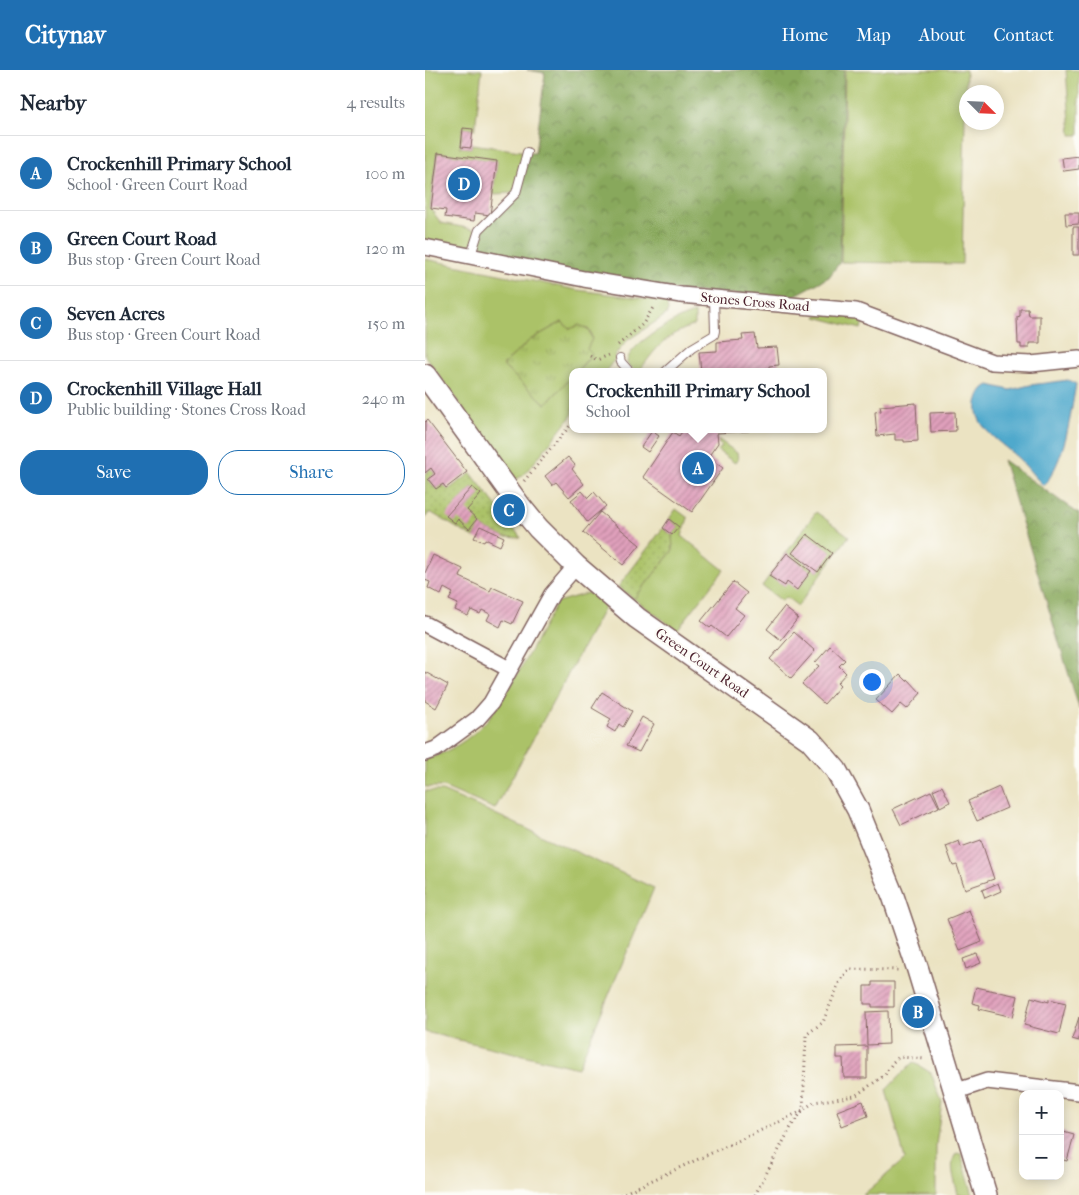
<!DOCTYPE html>
<html lang="en">
<head>
<meta charset="utf-8">
<style>
  body { margin:0; font-family:"IM FELL French Canon",serif; background:#f6f6f7; color:#1f2937 }
  .controls { position:absolute; right:15px; bottom:15px; display:grid; overflow:hidden; border-radius:10px; box-shadow:0 2px 12px #0003 }
  .controls button { width:45px; height:45px; display:grid; place-items:center; padding:0; border:0; border-bottom:1px solid #e0e1e3; background:#fff; color:#1f2937; font:25px sans-serif }
  .compass { position:absolute; left:534px; top:15px; width:45px; height:45px; border-radius:50%; background:#fff; box-shadow:0 2px 12px #0003; rotate:114deg }
  .you { position:absolute; left:446px; top:611px; width:18px; height:18px; margin:-12px; border:4px solid #fff; border-radius:50%; background:#1a73e8; box-shadow:0 0 0 8px #1a73e833 }
  .badge { display:grid; place-items:center; width:32px; height:32px; border-radius:50%; background:#1f6fb2; color:#fff; font-size:16px; font-weight:700 }
  .pin { position:absolute; translate:-50% -50%; border:2px solid #fff; box-shadow:0 1px 5px #0006 }
  .popup { position:absolute; left:144px; top:298px; width:258px; height:65px; box-sizing:border-box; display:grid; place-content:center; border-radius:10px; background:#fff; filter:drop-shadow(0 1px 4px #0005); font-size:16px; white-space:nowrap; color:#747a83 }
  .popup b { font-size:19px; color:#1f2937 }
  .popup::after { content:''; position:absolute; left:50%; top:100%; margin-left:-10px; border:10px solid transparent; border-top-color:#fff }
  .list { margin:0; padding:0; list-style:none }
  h2 { display:flex; justify-content:space-between; align-items:center; height:65px; margin:0; padding:0 20px; font-size:21px }
  h2 small { font-size:16px; font-weight:400; color:#747a83 }
  .list li { display:grid; grid-template-columns:32px 1fr auto; gap:15px; align-items:center; box-sizing:border-box; height:75px; padding:0 20px; border-top:1px solid #e0e1e3 }
  .list b { display:block; font-size:19px; white-space:nowrap }
  .list p { margin:0; font-size:16px; white-space:nowrap; color:#747a83 }
  .list em { font-size:16px; font-style:normal; color:#747a83 }
  .actions { display:flex; gap:10px; padding:15px 20px }
  .actions a { flex:1; padding:11px 0; border:1px solid #1f6fb2; border-radius:20px; text-align:center; font-size:18px; color:#1f6fb2 }
  .actions .main { background:#1f6fb2; color:#fff }
  .map { position:relative; flex:none; width:654px; height:1125px; overflow:hidden }
  header { display:flex; align-items:center; gap:30px; box-sizing:border-box; height:70px; padding:0 25px; background:#1f6fb2; color:#fff }
  header strong { font-size:24px }
  nav { display:flex; gap:28px; margin-inline-start:auto; font-size:18px }
  main { display:flex }
  aside { flex:1; background:#fff }
  .map>svg:first-child { display:block }
  .grass { fill:#abc267; stroke:#7a7049; fill-rule:evenodd }
  .forest { fill:url(#forest-crowns); stroke:#696444 }
  .park { fill:url(#park-tufts); stroke:#7a7049 }
  .garden { fill:url(#garden-dots); stroke:#7a7049 }
  .water { fill:#4fa9cc; stroke:#4c647c }
  .building { fill:url(#building-hatch) }
  .lines { fill:none; stroke-linecap:round; stroke-linejoin:round }
  .service-casing { stroke:#826460; stroke-width:10 }
  .minor-casing { stroke:#826460; stroke-width:18 }
  .secondary-casing { stroke:#826460; stroke-width:24 }
  .path { stroke:#826460; stroke-width:3; stroke-dasharray:1 4; stroke-linecap:butt }
  .service { stroke:#fff; stroke-width:8 }
  .minor { stroke:#fff; stroke-width:15 }
  .secondary { stroke:#fff; stroke-width:21 }
  .labels { text-anchor:middle; dominant-baseline:central; stroke-width:5; stroke-linejoin:round; paint-order:stroke }
  .street-label { font-size:14px; fill:#4a1f2b; stroke:#fdfcf7 }
</style>
</head>
<body>
<header>
<strong>Citynav</strong>
<nav><a>Home</a><a>Map</a><a>About</a><a>Contact</a></nav>
</header>
<main>
<aside>
<h2>Nearby<small>4 results</small></h2>
<ul class="list">
<li><span class="badge">A</span><div><b>Crockenhill Primary School</b><p>School · Green Court Road</p></div><em>100 m</em></li>
<li><span class="badge">B</span><div><b>Green Court Road</b><p>Bus stop · Green Court Road</p></div><em>120 m</em></li>
<li><span class="badge">C</span><div><b>Seven Acres</b><p>Bus stop · Green Court Road</p></div><em>150 m</em></li>
<li><span class="badge">D</span><div><b>Crockenhill Village Hall</b><p>Public building · Stones Cross Road</p></div><em>240 m</em></li>
</ul>
<div class="actions"><a class="main">Save</a><a>Share</a></div>
</aside>
<div class="map">
<svg width="654" height="1125" viewBox="0 0 654 1125">
  <defs>
    <pattern id="forest-crowns" width="20" height="18" patternUnits="userSpaceOnUse" patternTransform="scale(1.25)"><rect width="20" height="18" fill="#88a85c"/><path d="M2 6a3 3 0 1 1 6 0M12 15a3 3 0 1 1 6 0" fill="none" stroke="#71884c"/></pattern>
    <pattern id="park-tufts" width="24" height="20" patternUnits="userSpaceOnUse" patternTransform="scale(1.25)"><rect width="24" height="20" fill="#abc267"/><path d="M3 7l-1-3M5 7V3M7 7l1-3M15 17l-1-3M17 17v-4M19 17l1-3" fill="none" stroke="#95a65a"/></pattern>
    <pattern id="garden-dots" width="8" height="8" patternUnits="userSpaceOnUse" patternTransform="scale(1.25)"><rect width="8" height="8" fill="#abc267"/><path d="M2 2h.1M6 6h.1" fill="none" stroke="#95a65a" stroke-width="1.8" stroke-linecap="round"/></pattern>
    <pattern id="building-hatch" width="6" height="6" patternUnits="userSpaceOnUse" patternTransform="scale(1.25)"><rect width="6" height="6" fill="#e0a0bc"/><path d="M-1 1l2-2M0 6l6-6M5 7l2-2" fill="none" stroke="#b88299"/></pattern>
  </defs>
  <rect width="100%" height="100%" fill="#fdfcf7"/>
  <filter id="ink" filterUnits="userSpaceOnUse"><feTurbulence type="fractalNoise" baseFrequency=".02" numOctaves="2"/><feDisplacementMap in="SourceGraphic" scale="10" xChannelSelector="R" yChannelSelector="G"/><feConvolveMatrix kernelMatrix="1 2 1 2 8 2 1 2 1" color-interpolation-filters="sRGB"/></filter>
  <filter id="wash" filterUnits="userSpaceOnUse"><feTurbulence type="fractalNoise" baseFrequency=".0096" numOctaves="4" result="noise"/><feDisplacementMap in="SourceGraphic" scale="20" xChannelSelector="R" yChannelSelector="G"/><feGaussianBlur stdDeviation="1.12" result="paint"/><feColorMatrix in="noise" values="0 0 0 0 0 0 0 0 0 0 0 0 0 0 0 0 0 1.4 0 .05"/><feComposite in="paint" operator="in"/></filter>
  <g filter="url(#wash)">
    <rect width="100%" height="100%" fill="#ebe3c2"/>
    <path class="grass" d="M0,0H57L50,59L38,58L35,77L46,78L47,74L102,82L91,123L68,124L72,91L12,83L5,138L16,153L53,160L46,185L0,176Z
      M420,0H541L537,194L416,192Z
      M641,0H654V65H646Z
      M0,189L152,220L239,231L242,234L243,241L241,245L203,270L191,284L190,289L180,302H151L167,285L161,279C166,271 170,264 160,257L145,259L137,252L105,270L79,294V297L121,334L148,305V344L108,394L97,406L90,410L0,286Z
      M402,242L438,250L436,259L391,247L393,244Z
      M270,243V255C243,264 232,276 216,299L209,300L202,293C201,275 254,246 270,243Z
      M293,369L312,383L313,389L310,393L293,381L297,376L293,373Z
      M251,439L263,448L257,466L299,500L252,560L209,529L248,480L247,465L254,457L244,449Z
      M391,442L424,466L373,536L361,527L357,531L337,516ZM382,464L407,482L393,502L368,483ZM361,483L386,501L372,519L362,512L360,516L344,506Z
      M163,523L185,527L70,739L18,717H0V690C53,672 71,643 97,596C109,575 120,553 132,532Z
      M0,721H17L68,743L229,818L153,998L0,962Z
      M488,992L506,1003L517,1032L511,1075V1125H438L480,1089L461,1020Z
      M532,1083L536,1084L548,1125H533C531,1113 522,1093 532,1083Z"/>
    <path class="forest" d="M102,0H419L415,192L404,207L367,227L256,221L48,184L55,161L93,124L104,83H110L120,3Z
      M578,390L654,444V638Z"/>
    <path class="park" d="M137,252L145,259L154,255L163,259L167,269L162,279L167,284L151,302H148V305L121,334L79,297V294L105,270Z"/>
    <path class="garden" d="M6,398L10,404L3,409L11,419L18,414L23,420L46,403L96,468L79,467L55,456L49,468L5,442L0,448V403Z
      M238,458L247,465L248,480L209,529L193,517Z"/>
    <path class="water" d="M643,310L651,314C645,348 641,387 619,416C610,408 604,399 595,390C578,373 542,355 554,326C557,320 558,318 564,315L585,320L605,315Z"/>
    <g id="blocks">
      <path class="building" d="M38,58L48,59L46,78L36,77Z
        M13,83L72,91L65,145L50,143L49,151L20,147L21,140L6,138Z
        M654,86V99L639,101L637,88Z
        M640,143H654V154L641,155Z
        M648,157H654V185H648Z
        M595,239H603L604,246H615V273H604V278H596V274H593L592,247L595,246Z
        M330,264L332,278L352,277L354,295L344,296V302H276L274,282L292,281V272L318,270L317,265Z
        M491,333L493,371L479,372V370H470V364L452,366L450,342L456,341L455,336Z
        M530,342L531,361L506,362L505,343Z
        M2,350L42,402L21,418L18,414L11,419L3,409L10,404L6,398L0,403V352Z
        M259,359H324V361L292,363L293,373L283,387L298,398L267,442L218,407L248,362L254,366Z
        M227,361L234,366L223,382L216,377Z
        M143,387L150,395L147,399L159,414L144,427L131,412L127,415L120,406Z
        M47,417L56,424L42,440L52,449L44,459L33,449L30,453L21,446Z
        M157,421L163,428L169,422L181,436L162,452L146,430Z
        M175,442L215,475L198,495L158,462Z
        M244,449L254,457L247,465L238,458Z
        M55,456L79,467L75,476L60,469L59,472L49,468Z
        M382,464L407,483L393,502L367,483Z
        M362,483L386,501L372,520L362,512L360,516L344,506Z
        M8,485L38,499L35,507L65,521L67,517L98,531L87,554L78,550L75,557L62,550L65,544L57,540L55,544L46,540L43,546L30,540L33,534L24,530L28,523L19,518L16,525L3,518L5,512L0,510V503Z
        M308,512L322,523L310,538L319,545L301,567L287,556L285,558L276,551Z
        M359,537L373,548L356,570L342,559Z
        M369,562L390,581L366,608L345,589Z
        M405,576L420,590L414,596L421,603L412,613L415,616L399,634L377,614L394,596L390,593Z
        M0,602L23,615L11,638L0,631Z
        M475,604L482,611L483,609L496,623L482,639L476,634L467,644L451,630Z
        M177,622L207,641L198,657L194,654L190,662L182,657L186,649L167,638Z
        M217,647L229,654L214,682L201,676Z
        M517,716L525,732L515,737L508,720Z
        M574,717L582,738L552,751L543,731Z
        M506,721L514,737L476,755L468,739Z
        M556,770L569,809L540,819L532,795L528,796L521,776L534,771L536,777Z
        M573,813L576,821L560,828L557,820Z
        M544,840L557,872L535,881L522,849Z
        M552,884L556,893L541,899L538,889Z
        M447,912H469V937H447V934H439V916H447Z
        M551,917L593,926L588,947L554,939L555,935L547,933Z
        M606,927L624,932V929L641,933L634,964L599,955Z
        M463,941L464,974L442,975L441,942Z
        M654,947V971L647,969Z
        M442,976V1008H419L418,988H412V977Z
        M438,1031L443,1046L417,1056L412,1041Z
        M635,1061L649,1065L642,1091L635,1089Z"/>
    </g>
  </g>
  <g filter="url(#ink)">
    <use href="#blocks" fill-opacity="0" stroke="#826460" stroke-width="1"/>
    <g class="lines">
      <g class="service-casing">
        <path id="service" d="M46,185L54,160L91,123L102,82
          M195,288L196,292L205,302
          M240,302L267,278L289,265L290,261L289,229"/>
      </g>
      <g class="minor-casing">
        <path id="minor" d="M0,177L159,209L256,225L431,241L567,292L606,294L654,289
          M0,554L84,599
          M0,683L11,679L52,649L66,633L127,524L151,496
          M529,1022L562,1011L654,1022"/>
      </g>
      <g class="secondary-casing">
        <path id="secondary" d="M0,305L95,436L113,458L151,496L212,548L385,670L411,700L433,740L468,826L493,900L561,1125"/>
      </g>
      <path class="path" d="M193,275L218,254L229,236
        M165,286L172,290L184,285
        M99,411L148,352
        M195,1125L354,1052L378,1040L381,965L398,952L414,913L424,899L474,900
        M330,1125L367,1055L378,1040L389,1032L430,1026L460,1005L468,992L474,987L501,989"/>
      <use href="#service" class="service"/>
      <use href="#minor" class="minor"/>
      <use href="#secondary" class="secondary"/>
    </g>
  </g>
  <g class="labels">
    <g class="street-label">
      <text transform="translate(330 232) rotate(5)">Stones Cross Road</text>
      <text transform="translate(277 593) rotate(35)">Green Court Road</text>
    </g>
  </g>
</svg>
<div class="controls">
<button>+</button>
<button>−</button>
</div>
<svg class="compass" viewBox="-18 -18 36 36"><path d="M0-13l5 13h-10z" fill="#e53935"/><path d="M0 13l5-13h-10z" fill="#747a83"/></svg>
<div class="you"></div>
<div class="pin badge" style="left:273px;top:398px">A</div>
<div class="popup"><b>Crockenhill Primary School</b>School</div>
<div class="pin badge" style="left:493px;top:942px">B</div>
<div class="pin badge" style="left:84px;top:440px">C</div>
<div class="pin badge" style="left:39px;top:114px">D</div>
</div>
</main>
</body>
</html>
